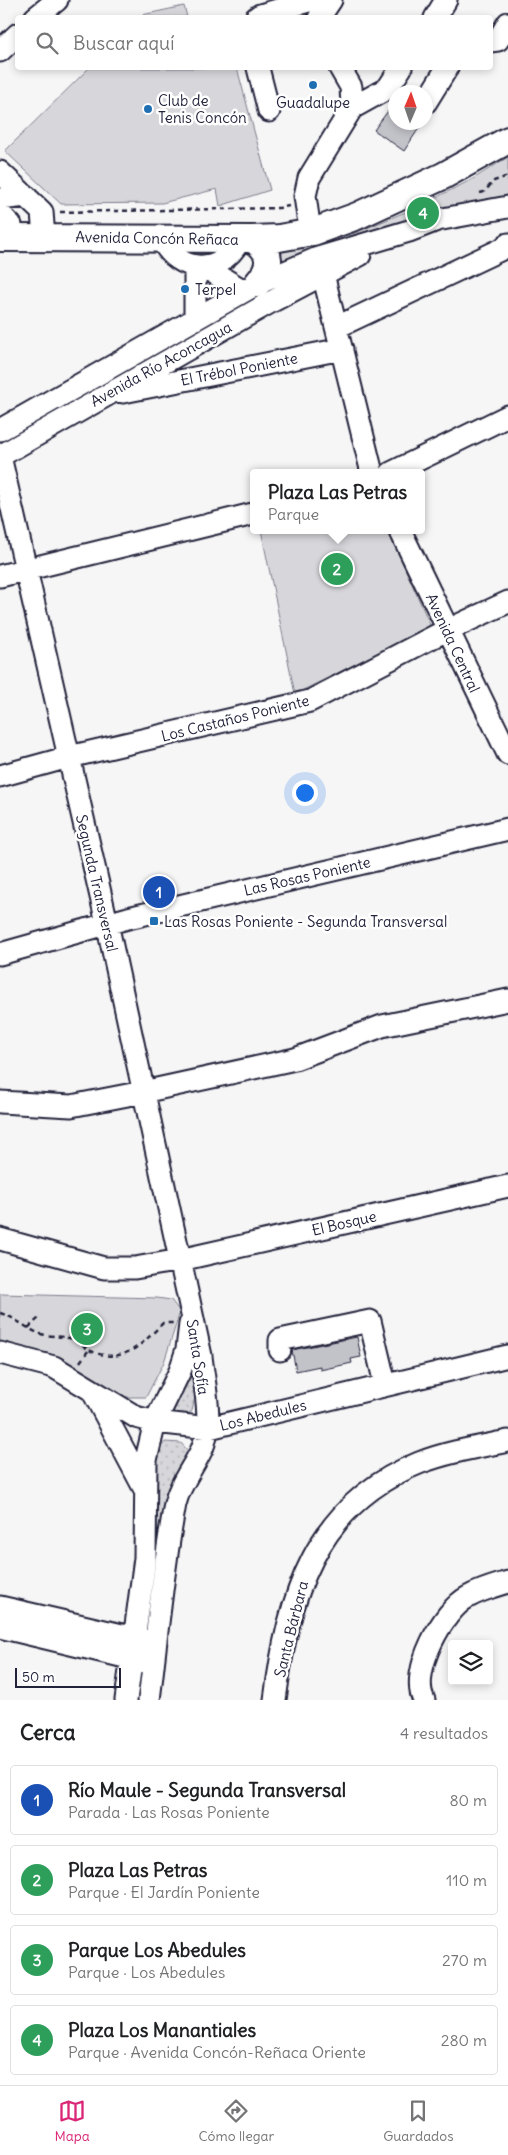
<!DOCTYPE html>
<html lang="es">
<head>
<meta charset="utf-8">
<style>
  body { margin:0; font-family:Delius,sans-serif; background:#f6f6f6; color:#202124 }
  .controls { position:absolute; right:15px; bottom:15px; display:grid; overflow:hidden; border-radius:5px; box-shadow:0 2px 8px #0003 }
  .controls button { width:45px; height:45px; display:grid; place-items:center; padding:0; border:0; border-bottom:1px solid #e0e0e0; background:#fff; color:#202124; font:25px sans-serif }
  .compass { position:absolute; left:388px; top:85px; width:45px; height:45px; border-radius:50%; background:#fff; box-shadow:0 2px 8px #0003; rotate:2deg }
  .scale { position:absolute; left:15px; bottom:12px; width:106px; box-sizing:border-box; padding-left:5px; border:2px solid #22223b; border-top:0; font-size:14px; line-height:18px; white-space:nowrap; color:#22223b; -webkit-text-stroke:4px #fff; paint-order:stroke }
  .you { position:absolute; left:304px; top:792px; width:18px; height:18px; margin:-12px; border:4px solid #fff; border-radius:50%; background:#1a73e8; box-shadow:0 0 0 8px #1a73e833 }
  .badge { display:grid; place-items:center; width:32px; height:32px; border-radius:50%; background:#db2777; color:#fff; font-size:16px; font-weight:700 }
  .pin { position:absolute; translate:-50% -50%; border:2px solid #fff; box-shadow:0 1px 5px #0006 }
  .popup { position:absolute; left:250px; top:469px; width:175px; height:65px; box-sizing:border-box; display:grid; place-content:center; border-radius:5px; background:#fff; filter:drop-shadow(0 1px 4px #0005); font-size:16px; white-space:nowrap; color:#757577 }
  .popup b { font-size:19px; color:#202124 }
  .popup::after { content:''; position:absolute; left:50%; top:100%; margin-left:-10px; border:10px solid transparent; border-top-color:#fff }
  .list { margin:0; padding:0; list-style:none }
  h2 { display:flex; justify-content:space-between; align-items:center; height:65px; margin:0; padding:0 20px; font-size:21px }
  h2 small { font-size:16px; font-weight:400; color:#757577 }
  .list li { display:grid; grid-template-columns:32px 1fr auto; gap:15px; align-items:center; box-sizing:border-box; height:70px; margin:0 10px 10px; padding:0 10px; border:1px solid #e0e0e0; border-radius:5px }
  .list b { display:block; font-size:19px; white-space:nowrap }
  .list p { margin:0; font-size:16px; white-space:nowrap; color:#757577 }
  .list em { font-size:16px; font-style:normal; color:#757577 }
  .icon { flex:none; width:28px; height:28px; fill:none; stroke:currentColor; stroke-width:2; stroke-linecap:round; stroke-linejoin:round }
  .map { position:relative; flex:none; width:508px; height:1700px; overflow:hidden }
  .search { position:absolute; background:#fff; box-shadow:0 2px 8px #0003; left:15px; right:15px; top:15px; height:55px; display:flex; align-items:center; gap:12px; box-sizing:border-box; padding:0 18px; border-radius:5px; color:#757577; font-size:19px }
  .sheet { height:385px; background:#fff }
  nav { display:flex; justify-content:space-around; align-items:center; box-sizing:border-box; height:70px; border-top:1px solid #e0e0e0; background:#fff; font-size:14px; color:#757577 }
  nav a { display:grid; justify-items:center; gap:2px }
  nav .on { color:#db2777 }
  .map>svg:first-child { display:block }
  .grass { fill:url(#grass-dots); stroke:#7c7c8b }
  .park { fill:#d7d7db; stroke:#7c7c8b }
  .building { fill:#c2c2c9; stroke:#22223b }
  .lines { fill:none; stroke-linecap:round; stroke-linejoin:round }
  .minor-casing { stroke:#22223b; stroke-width:25 }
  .major-casing { stroke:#22223b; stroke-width:30 }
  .path { stroke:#22223b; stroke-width:2.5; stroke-dasharray:5 4; stroke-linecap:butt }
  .minor { stroke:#fff; stroke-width:21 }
  .major { stroke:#fff; stroke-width:26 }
  .poi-dot { fill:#1f6fb2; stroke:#fff; stroke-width:2 }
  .labels { text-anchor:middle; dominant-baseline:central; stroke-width:5; stroke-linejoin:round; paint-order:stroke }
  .poi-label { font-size:15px; fill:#22223b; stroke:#fff; text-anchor:start }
  .street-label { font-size:15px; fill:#22223b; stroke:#fff }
</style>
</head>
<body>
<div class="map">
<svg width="508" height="1700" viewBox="0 0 508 1700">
  <defs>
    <pattern id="grass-dots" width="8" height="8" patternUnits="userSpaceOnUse" patternTransform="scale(1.25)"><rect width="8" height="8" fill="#d7d7db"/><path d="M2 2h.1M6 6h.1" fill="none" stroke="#b8b8bd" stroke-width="1.8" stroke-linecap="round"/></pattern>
  </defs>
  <rect width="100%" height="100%" fill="#f6f6f7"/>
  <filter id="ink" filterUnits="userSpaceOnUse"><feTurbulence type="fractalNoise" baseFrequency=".02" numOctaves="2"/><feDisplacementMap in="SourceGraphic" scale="10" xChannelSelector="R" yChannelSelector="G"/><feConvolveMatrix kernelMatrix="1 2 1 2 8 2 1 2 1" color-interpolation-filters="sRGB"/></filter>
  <g filter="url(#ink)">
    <path class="grass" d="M192,1363L198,1384L192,1411L184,1417L169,1409Z
      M165,1442L181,1443L189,1452L151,1623L143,1622L157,1451Z"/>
    <path class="park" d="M184,6L187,17H139L142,15Z
      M89,68H237L270,190L220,206L217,189L162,203L61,204L5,151Z
      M508,157V200L318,249L290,258L277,266L276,252L355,233L415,208L473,179Z
      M261,530H388L431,627L295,694Z
      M0,1294L157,1298L171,1300L180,1312L164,1362L146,1397H125L104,1390L0,1347Z"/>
    <path class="building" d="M396,100V122H423L404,151L374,130Z
      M357,1337L361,1357L351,1359L352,1363L320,1370V1366L296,1371L292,1350Z"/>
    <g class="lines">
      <g class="minor-casing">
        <path id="minor" d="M35,18L57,0
          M256,18L260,15L309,1
          M319,18L331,0
          M435,18L446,0
          M490,41L498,40L508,23
          M0,51L18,34
          M258,68L269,111
          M426,102L447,68
          M352,108L388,88L401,68
          M0,172L42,212L44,237
          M0,199L26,196
          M0,214L11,225
          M308,217L305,196L309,178L352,108L351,87L340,68
          M161,238C178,275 222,276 240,239
          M204,267L244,291
          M323,274L372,473
          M195,319V266
          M337,327L502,249L508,244
          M123,392L342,349
          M0,430L257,284L318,258L409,231L437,220L508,207
          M0,456L107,923L201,1356C204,1385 214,1421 202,1449C193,1468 180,1483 175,1504C163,1568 157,1635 149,1700
          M0,456L269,303L360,255
          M391,473L508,416
          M400,530L508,754
          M0,576L253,514
          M0,776L69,757L310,701L435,636L508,602
          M0,954L128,918L508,829
          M0,1102L71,1106L143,1092L295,1059L382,1026L508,1000
          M0,1239L104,1268H135L180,1260L508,1186
          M280,1350V1340L370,1321L385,1384
          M0,1353L54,1367L136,1417L155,1422L209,1428L508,1356
          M93,1392L144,1488
          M0,1607L148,1641
          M0,1627L146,1662
          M126,1700L145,1558L146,1460L155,1422L180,1371L187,1349L190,1324
          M275,1700C288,1598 314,1505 419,1463C447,1452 478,1447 508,1441
          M424,1700C409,1673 443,1610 468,1597C480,1590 495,1586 508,1582"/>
      </g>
      <g class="major-casing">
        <path id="major" d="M0,238L252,239L279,238L313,232L357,216L443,176L508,140
          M252,239C273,251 272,267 257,284"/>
      </g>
      <path class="path" d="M480,193L484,192L494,181L508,176
        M60,212L279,208L289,206
        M0,1313C15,1317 26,1329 41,1334C53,1337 65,1336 76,1340C82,1342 85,1349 91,1351C124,1365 141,1345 163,1323H174
        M28,1328L39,1318
        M80,1362L88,1351"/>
      <use href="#minor" class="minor"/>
      <use href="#major" class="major"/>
    </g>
  </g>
  <g class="poi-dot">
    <circle cx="313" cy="85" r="5"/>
    <circle cx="148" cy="109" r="5"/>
    <circle cx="185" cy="289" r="5"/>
    <rect x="149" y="916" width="10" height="10" rx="2.5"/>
  </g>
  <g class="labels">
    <g class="poi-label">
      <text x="158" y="100">Club de<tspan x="158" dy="17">Tenis Concón</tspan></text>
      <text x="313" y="102" text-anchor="middle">Guadalupe</text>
      <text x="195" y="289">Terpel</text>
      <text x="164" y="921">Las Rosas Poniente - Segunda Transversal</text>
    </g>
    <g class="street-label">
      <text transform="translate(157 238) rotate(1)">Avenida Concón Reñaca</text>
      <text transform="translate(161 364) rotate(-29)">Avenida Río Aconcagua</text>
      <text transform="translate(239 369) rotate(-11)">El Trébol Poniente</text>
      <text transform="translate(453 643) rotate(65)">Avenida Central</text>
      <text transform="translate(235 718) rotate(-14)">Los Castaños Poniente</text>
      <text transform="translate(307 876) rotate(-13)">Las Rosas Poniente</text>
      <text transform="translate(97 883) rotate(77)">Segunda Transversal</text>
      <text transform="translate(344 1223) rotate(-13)">El Bosque</text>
      <text transform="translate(198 1357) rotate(81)">Santa Sofía</text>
      <text transform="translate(263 1415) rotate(-14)">Los Abedules</text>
      <text transform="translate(291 1629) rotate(-76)">Santa Bárbara</text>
    </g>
  </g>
</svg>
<div class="controls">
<button><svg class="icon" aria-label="layers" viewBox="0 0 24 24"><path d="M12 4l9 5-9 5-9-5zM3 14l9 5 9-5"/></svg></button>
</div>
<svg class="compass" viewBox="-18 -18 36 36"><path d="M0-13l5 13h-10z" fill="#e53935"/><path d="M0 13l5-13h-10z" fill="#757577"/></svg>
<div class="scale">50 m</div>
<div class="you"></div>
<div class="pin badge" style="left:159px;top:892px;background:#1a4fb4">1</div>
<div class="pin badge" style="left:337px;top:569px;background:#2e9e5b">2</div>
<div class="popup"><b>Plaza Las Petras</b>Parque</div>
<div class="pin badge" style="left:87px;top:1329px;background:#2e9e5b">3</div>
<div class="pin badge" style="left:423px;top:213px;background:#2e9e5b">4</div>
<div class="search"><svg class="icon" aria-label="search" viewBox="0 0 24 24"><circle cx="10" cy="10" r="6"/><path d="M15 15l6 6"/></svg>Buscar aquí</div>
</div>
<section class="sheet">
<h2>Cerca<small>4 resultados</small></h2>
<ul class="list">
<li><span class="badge" style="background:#1a4fb4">1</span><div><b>Río Maule - Segunda Transversal</b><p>Parada · Las Rosas Poniente</p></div><em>80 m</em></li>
<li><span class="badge" style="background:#2e9e5b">2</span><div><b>Plaza Las Petras</b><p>Parque · El Jardín Poniente</p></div><em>110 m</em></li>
<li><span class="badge" style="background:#2e9e5b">3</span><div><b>Parque Los Abedules</b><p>Parque · Los Abedules</p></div><em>270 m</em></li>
<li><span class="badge" style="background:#2e9e5b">4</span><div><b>Plaza Los Manantiales</b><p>Parque · Avenida Concón-Reñaca Oriente</p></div><em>280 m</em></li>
</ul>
</section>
<nav>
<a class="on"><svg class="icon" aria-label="map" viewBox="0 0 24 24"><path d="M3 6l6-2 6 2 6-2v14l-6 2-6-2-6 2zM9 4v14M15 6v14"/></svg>Mapa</a>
<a><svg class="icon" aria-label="directions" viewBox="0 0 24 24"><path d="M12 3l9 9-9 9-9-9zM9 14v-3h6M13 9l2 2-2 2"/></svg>Cómo llegar</a>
<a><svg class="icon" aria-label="saved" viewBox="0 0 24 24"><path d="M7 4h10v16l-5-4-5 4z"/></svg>Guardados</a>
</nav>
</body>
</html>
